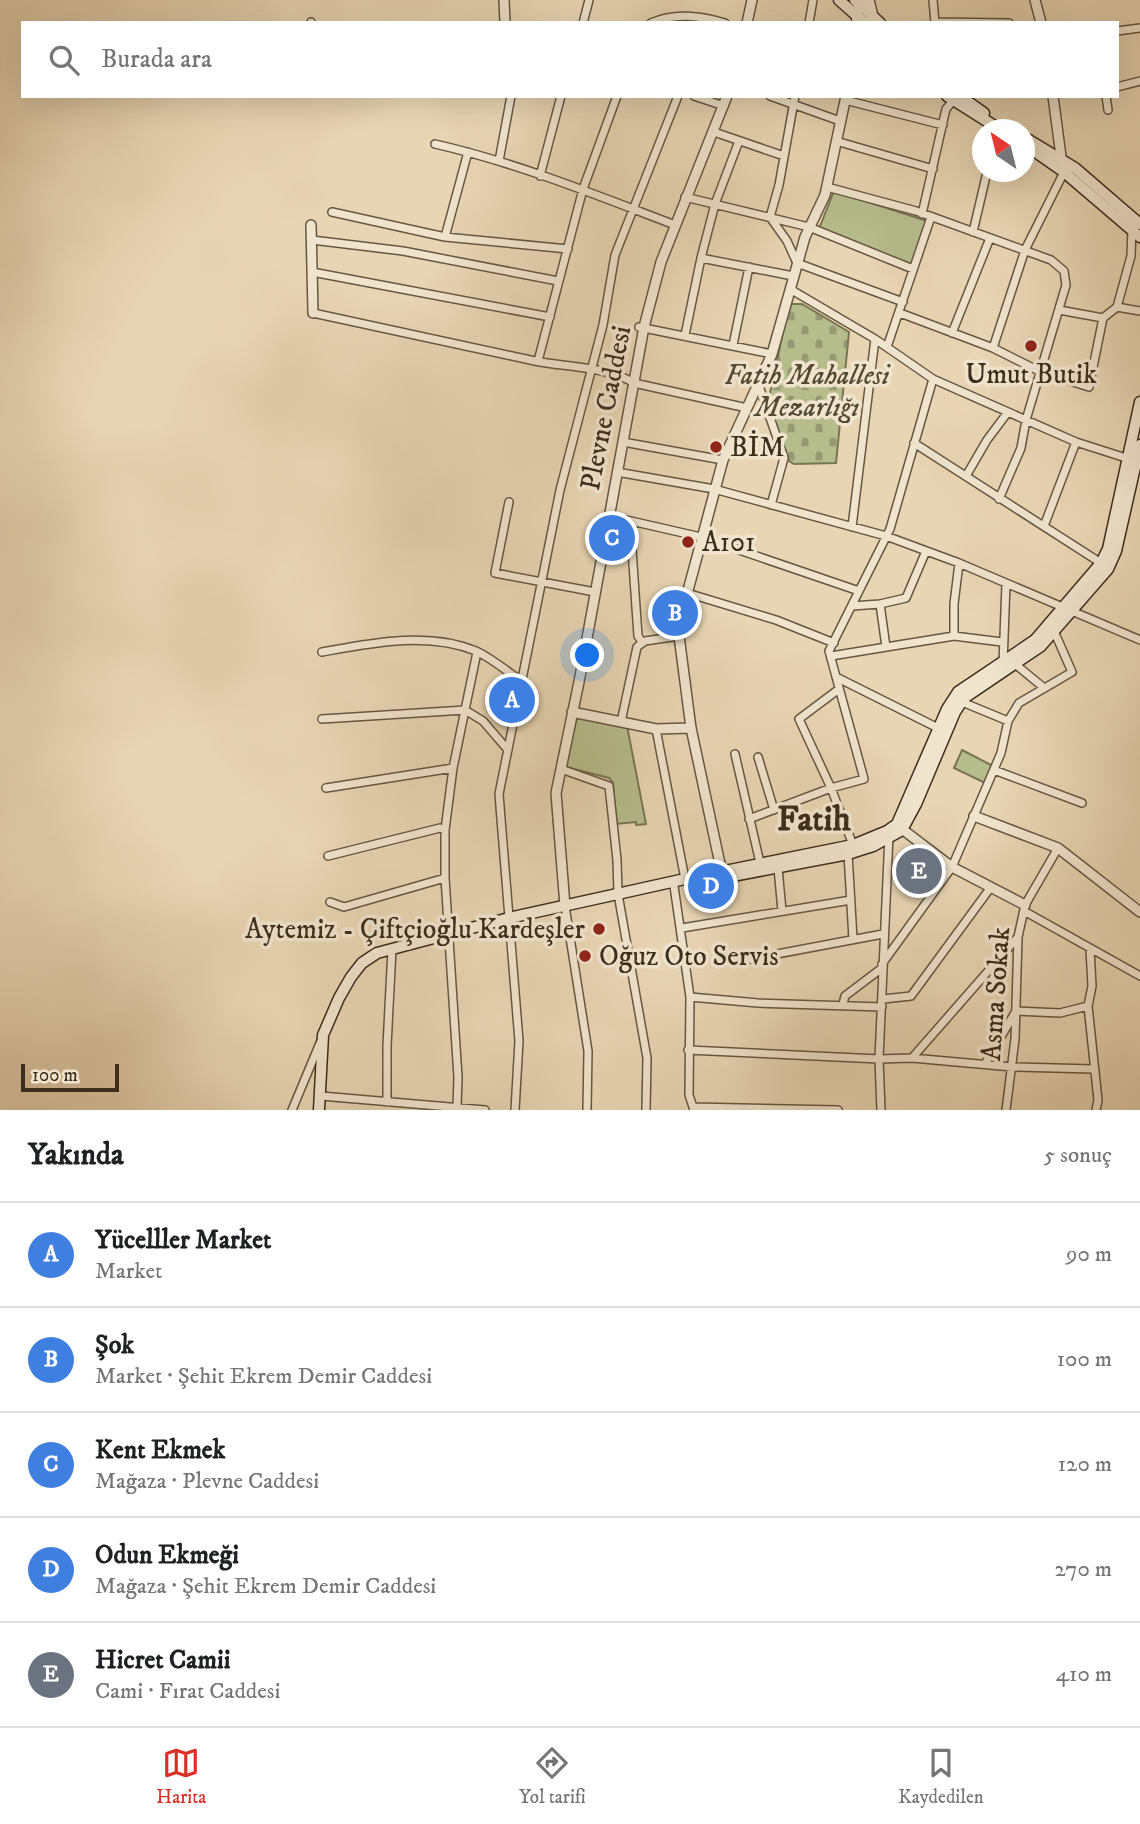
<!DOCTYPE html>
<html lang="tr">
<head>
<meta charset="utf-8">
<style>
  body { margin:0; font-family:"IM FELL DW Pica",serif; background:#f2f2f2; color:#202124 }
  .compass { position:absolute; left:972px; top:119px; width:63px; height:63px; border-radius:50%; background:#fff; box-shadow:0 7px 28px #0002; rotate:325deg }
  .scale { position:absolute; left:21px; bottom:18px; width:98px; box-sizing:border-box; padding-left:7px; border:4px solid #3c2d1c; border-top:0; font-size:19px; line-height:24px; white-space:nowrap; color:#3c2d1c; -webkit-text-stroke:5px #f0e4ce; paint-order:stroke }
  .you { position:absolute; left:588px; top:656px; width:24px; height:24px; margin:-18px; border:5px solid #fff; border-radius:50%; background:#1a73e8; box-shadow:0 0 0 10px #1a73e833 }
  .badge { display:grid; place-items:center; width:46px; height:46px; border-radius:50%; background:#d93025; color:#fff; font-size:23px; font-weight:700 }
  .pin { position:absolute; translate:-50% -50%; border:4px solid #fff; box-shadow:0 2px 7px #0006 }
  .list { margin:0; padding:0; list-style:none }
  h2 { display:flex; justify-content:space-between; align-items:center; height:91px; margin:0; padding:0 28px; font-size:30px }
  h2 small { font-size:23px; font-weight:400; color:#757577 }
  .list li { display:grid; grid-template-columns:46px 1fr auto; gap:21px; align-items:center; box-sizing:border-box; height:105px; padding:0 28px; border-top:2px solid #e0e0e0 }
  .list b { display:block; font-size:26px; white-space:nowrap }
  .list p { margin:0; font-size:23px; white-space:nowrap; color:#757577 }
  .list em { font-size:23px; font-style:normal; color:#757577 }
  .icon { flex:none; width:38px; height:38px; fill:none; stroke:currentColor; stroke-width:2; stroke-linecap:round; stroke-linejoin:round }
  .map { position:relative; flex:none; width:1140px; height:1110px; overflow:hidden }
  .search { position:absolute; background:#fff; box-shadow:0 7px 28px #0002; left:21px; right:21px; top:21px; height:77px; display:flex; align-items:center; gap:18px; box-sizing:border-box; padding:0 24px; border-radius:0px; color:#757577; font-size:26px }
  .sheet { height:616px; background:#fff }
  nav { display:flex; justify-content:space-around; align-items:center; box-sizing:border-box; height:98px; border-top:2px solid #e0e0e0; background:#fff; font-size:19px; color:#757577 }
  nav a { display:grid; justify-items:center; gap:4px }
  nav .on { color:#d93025 }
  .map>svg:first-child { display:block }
  .cemetery { fill:url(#cemetery-stones); stroke:#797554; stroke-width:2 }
  .park { fill:#b6bd8d; stroke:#797554; stroke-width:2 }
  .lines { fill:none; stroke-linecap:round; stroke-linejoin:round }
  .minor-casing { stroke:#675742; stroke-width:10 }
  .tertiary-casing { stroke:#675742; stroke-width:12 }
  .secondary-casing { stroke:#3c2d1c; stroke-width:13 }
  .minor { stroke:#f0e4ce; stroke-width:7 }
  .tertiary { stroke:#f0e4ce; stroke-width:9 }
  .secondary { stroke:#f0e4ce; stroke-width:10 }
  .poi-dot { fill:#8f2418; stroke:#f0e4ce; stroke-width:2.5 }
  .labels { text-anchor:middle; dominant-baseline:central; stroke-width:7; stroke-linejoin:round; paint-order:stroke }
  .poi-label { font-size:28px; fill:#3c2d1c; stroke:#f0e4ce; text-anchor:start }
  .park-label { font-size:28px; font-style:italic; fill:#544a33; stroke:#f0e4ce }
  .street-label { font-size:28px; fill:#3c2d1c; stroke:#f0e4ce }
  .district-label { font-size:35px; font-weight:bold; fill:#3c2d1c; stroke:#f0e4ce }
</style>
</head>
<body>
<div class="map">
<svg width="1140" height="1110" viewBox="0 0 1140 1110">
  <defs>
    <pattern id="cemetery-stones" width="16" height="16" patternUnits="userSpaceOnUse" patternTransform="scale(1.75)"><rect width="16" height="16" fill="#b6bd8d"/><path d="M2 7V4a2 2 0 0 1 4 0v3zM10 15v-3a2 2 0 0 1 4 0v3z" fill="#959a72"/></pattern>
  </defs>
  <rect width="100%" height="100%" fill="#e8d5b4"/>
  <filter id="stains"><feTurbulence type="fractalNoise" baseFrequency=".00286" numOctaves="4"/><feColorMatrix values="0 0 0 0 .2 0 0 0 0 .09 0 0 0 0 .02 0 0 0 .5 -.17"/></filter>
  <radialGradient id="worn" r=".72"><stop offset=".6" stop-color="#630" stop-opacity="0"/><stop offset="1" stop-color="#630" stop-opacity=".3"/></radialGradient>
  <path class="cemetery" d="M789,304H802L849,332L836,463L794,464L789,461L773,415L770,393Z"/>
  <path class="park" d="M834,191L927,221L913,262L910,264L819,229Z
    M579,718L627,726L646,824L636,825V822L616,824L613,783L609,778L566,767L575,721Z
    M962,750L993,766L985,783L954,768Z"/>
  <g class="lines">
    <g class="minor-casing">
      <path id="minor" d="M933,0L935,23
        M311,22V23
        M935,22L1009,23
        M583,23L589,0
        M651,23C675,12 701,16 725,23
        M809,23L813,0
        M1117,31L1140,28
        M1117,87L1140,81
        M694,96L724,106
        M770,96L840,121
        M795,96L779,185L770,217L787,241L797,263L903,302
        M1106,96L1108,110
        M845,100L943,125
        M714,132L784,156
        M836,141L933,169
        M435,144C518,163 596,195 675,225
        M499,161L511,96
        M540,176L561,96
        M827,187L916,211L1051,260L1064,271L1066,285L1026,420L1021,448L999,499
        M685,197L809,227L913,269
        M332,212L445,237L568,249
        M922,214L946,109L952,102
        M973,232L987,172
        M445,237L468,152
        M312,240L403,251L558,281
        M701,258L793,276
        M312,272L550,317
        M790,289L875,339L933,379L1076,442L1126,458
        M1117,307L1131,256L1132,229
        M1059,310L1103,318L1117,307L1140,311
        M313,313C387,329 461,345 535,361C565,367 609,367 634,383L747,408
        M900,313L993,348L1041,372L1089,387L1103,318
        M639,327L772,354
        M952,333L990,238
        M685,335L701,258L715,204L739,141
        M733,345L749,267
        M887,347L931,217
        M993,348L1025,250L1064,172
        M538,361L583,189L617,96
        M759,386L784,458L771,505
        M623,442L723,460
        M914,443L1101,563
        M617,472L714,489L886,536L959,563L1140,640
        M966,476L987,440L1008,412
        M509,502L495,573L595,592
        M609,516L701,537L859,591
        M630,521L638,636L642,642
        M1044,526L1076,442
        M852,527L875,339
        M687,593L776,620L834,643
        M880,604L886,647
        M852,606L880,604L906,598L926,551
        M954,636V604L959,563
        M322,652C371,643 428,631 476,651C491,658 507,671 521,681
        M831,656L954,636L1002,642
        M1003,664L1006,584
        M1015,664L1043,687
        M836,677L940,729
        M839,689L799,719L831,788L853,845
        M962,702L1008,721
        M322,719L465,710L483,721L508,750
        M621,722L637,647L645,641L679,636
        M656,729L685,879
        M735,754L760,863
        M758,757L774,810
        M453,768L445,830V878L458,1077L457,1107
        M561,769L609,786L617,860L618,894L647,1058L646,1110
        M994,770L1082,803
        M326,788L453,768L477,652
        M749,819L831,788L864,779L829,651L890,529L933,379
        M848,854L853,939
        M328,856L440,828L445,830
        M778,868L782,911
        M674,886L690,997L689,1095L694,1110
        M330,902L344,907L445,878
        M565,906L588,1051L587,1110
        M1024,911L1140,976
        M682,928L851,900
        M745,960L883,934
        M882,964L952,867L1001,753L1008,721L1019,703L1072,672L1054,631
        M690,997L758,1003L882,1007
        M883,999L911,996L991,887
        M843,1004L845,996L882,968
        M1088,1006L1098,1100L1096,1110
        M688,1050L879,1059L912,1058L1012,1067L1093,1069
        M912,1058L1018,937
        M985,1064L1016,1011L1060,1013L1088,1006L1092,986L1090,949
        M321,1096L485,1110
        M387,1102V1046L392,949
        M693,1107L838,1110
        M292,1110L320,1043
        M515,1110L519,1041L499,794L560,490L603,325L615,255L678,96
        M881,1110L879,1059L889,835
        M1006,1110L1015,1039L1018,937L1025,905L1058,848"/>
    </g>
    <g class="tertiary-casing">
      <path id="tertiary" d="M504,0L505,23
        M869,0L873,16L871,18
        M1035,0L1041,23
        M747,23L752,0
        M857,23L856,15L862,0
        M1053,96L1062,164
        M311,225L313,313
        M572,712L656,729L691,728
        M974,816L1058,848L1140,912
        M898,826L952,867L1025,905
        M723,878L691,728L679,636L683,609L723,460L772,354L805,237L825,195L846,96
        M565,906L556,793L579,682L644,327L661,262L727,96"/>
    </g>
    <g class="secondary-casing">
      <path id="secondary" d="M839,0L865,23
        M855,0L880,23
        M947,96L1001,130
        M960,96L984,113
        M1024,137L1075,168L1140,224
        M1024,144L1064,172L1140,237
        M717,879L848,854L873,846L902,830L916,804L955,712L964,698L1041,646L1108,569L1116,551L1140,445
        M319,1110L323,1035L339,998L351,977L362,963L377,953L509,918L685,879L853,845L887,831L897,824L947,709L958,692L1035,640L1101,563L1108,549L1140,402"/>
    </g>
    <use href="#minor" class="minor"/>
    <use href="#tertiary" class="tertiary"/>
    <use href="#secondary" class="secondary"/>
  </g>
  <g class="poi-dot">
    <circle cx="1031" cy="346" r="7"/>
    <circle cx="716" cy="447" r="7"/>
    <circle cx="688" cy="542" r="7"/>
    <circle cx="599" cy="929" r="7"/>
    <circle cx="585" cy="956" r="7"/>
  </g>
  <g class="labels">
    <g class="poi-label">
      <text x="1031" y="374" text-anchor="middle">Umut Butik</text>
      <text x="730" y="447">BİM</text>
      <text x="702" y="542">A101</text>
      <text x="585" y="929" text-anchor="end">Aytemiz - Çiftçioğlu Kardeşler</text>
      <text x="599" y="956">Oğuz Oto Servis</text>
    </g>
    <g class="park-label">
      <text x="807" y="375">Fatih Mahallesi<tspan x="807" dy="32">Mezarlığı</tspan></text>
    </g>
    <g class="street-label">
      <text transform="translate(606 408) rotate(-79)">Plevne Caddesi</text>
      <text transform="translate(996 994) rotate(-86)">Asma Sokak</text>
    </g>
    <g class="district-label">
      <text x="814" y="820">Fatih</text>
    </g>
  </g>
  <rect width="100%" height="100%" filter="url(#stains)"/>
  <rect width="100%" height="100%" fill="url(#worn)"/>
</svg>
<svg class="compass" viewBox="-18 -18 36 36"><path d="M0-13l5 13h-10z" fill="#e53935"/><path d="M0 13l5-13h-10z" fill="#757577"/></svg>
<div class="scale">100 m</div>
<div class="you"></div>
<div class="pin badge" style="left:512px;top:700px;background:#3f7fe0">A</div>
<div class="pin badge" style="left:675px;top:613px;background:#3f7fe0">B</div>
<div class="pin badge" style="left:612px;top:538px;background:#3f7fe0">C</div>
<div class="pin badge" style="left:711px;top:886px;background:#3f7fe0">D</div>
<div class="pin badge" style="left:919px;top:871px;background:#6b7280">E</div>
<div class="search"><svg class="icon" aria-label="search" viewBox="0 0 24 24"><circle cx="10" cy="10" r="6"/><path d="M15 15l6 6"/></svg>Burada ara</div>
</div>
<section class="sheet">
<h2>Yakında<small>5 sonuç</small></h2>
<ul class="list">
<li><span class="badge" style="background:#3f7fe0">A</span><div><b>Yücelller Market</b><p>Market</p></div><em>90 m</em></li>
<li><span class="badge" style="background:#3f7fe0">B</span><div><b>Şok</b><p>Market · Şehit Ekrem Demir Caddesi</p></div><em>100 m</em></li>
<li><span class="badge" style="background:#3f7fe0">C</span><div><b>Kent Ekmek</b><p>Mağaza · Plevne Caddesi</p></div><em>120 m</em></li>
<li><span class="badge" style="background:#3f7fe0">D</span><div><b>Odun Ekmeği</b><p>Mağaza · Şehit Ekrem Demir Caddesi</p></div><em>270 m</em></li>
<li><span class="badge" style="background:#6b7280">E</span><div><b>Hicret Camii</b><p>Cami · Fırat Caddesi</p></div><em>410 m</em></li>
</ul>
</section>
<nav>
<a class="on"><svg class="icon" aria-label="map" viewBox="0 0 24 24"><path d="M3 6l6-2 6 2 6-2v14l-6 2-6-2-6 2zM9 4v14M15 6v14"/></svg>Harita</a>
<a><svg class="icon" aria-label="directions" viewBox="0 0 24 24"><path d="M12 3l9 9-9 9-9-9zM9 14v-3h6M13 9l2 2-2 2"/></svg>Yol tarifi</a>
<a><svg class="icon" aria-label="saved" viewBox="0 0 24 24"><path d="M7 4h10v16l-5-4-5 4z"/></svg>Kaydedilen</a>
</nav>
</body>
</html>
